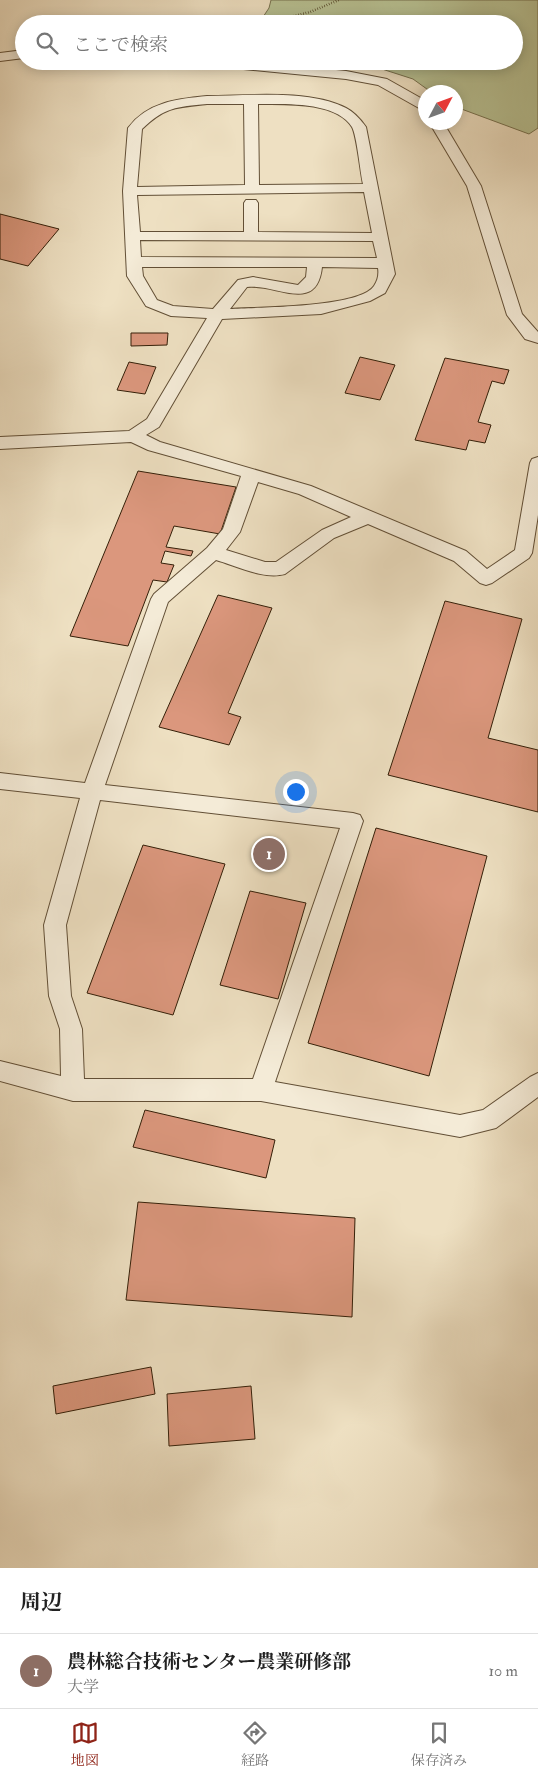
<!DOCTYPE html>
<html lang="ja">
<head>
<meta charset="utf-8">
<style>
  body { margin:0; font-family:"IM FELL Double Pica","Noto Serif JP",serif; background:#f2f2f2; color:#222 }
  .compass { position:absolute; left:418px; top:85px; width:45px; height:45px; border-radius:50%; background:#fff; box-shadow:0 2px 12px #0003; rotate:49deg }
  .you { position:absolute; left:295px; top:791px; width:18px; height:18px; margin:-12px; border:4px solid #fff; border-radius:50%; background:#1a73e8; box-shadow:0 0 0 8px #1a73e833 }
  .badge { display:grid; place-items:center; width:32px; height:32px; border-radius:50%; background:#8f2418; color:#fff; font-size:16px; font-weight:700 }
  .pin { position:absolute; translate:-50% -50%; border:2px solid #fff; box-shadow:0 1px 5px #0006 }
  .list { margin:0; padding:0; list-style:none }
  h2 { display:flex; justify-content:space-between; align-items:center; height:65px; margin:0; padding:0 20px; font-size:21px }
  h2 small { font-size:16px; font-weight:400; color:#767676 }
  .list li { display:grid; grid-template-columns:32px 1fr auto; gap:15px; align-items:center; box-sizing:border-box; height:75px; padding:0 20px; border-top:1px solid #e0e0e0 }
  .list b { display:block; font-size:19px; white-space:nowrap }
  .list p { margin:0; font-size:16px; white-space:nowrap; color:#767676 }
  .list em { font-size:16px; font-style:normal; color:#767676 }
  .icon { flex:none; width:28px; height:28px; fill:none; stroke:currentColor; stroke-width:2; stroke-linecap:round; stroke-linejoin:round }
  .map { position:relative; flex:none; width:538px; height:1568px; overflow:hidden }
  .search { position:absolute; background:#fff; box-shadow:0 2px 12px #0003; left:15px; right:15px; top:15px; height:55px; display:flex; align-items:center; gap:12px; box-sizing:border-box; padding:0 18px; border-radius:28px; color:#767676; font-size:19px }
  .sheet { height:140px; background:#fff }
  nav { display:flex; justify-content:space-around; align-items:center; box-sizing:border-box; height:70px; border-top:1px solid #e0e0e0; background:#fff; font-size:14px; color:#767676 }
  nav a { display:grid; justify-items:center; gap:2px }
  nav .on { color:#8f2418 }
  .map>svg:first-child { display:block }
  .green { fill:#b8c294; stroke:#76704e }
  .building { fill:#db977d; stroke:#341f08 }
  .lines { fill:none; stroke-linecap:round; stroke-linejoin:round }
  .lane-casing { stroke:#624f36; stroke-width:2 }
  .street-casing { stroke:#624f36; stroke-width:1 }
  .path { stroke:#341f08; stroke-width:2.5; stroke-dasharray:0.5 2; stroke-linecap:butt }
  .lane { fill:#f4ebd7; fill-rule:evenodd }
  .street { fill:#f4ebd7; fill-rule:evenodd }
</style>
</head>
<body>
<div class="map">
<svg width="538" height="1568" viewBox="0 0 538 1568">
  <rect width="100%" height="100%" fill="#eee0c2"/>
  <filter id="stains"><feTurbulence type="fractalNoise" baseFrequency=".004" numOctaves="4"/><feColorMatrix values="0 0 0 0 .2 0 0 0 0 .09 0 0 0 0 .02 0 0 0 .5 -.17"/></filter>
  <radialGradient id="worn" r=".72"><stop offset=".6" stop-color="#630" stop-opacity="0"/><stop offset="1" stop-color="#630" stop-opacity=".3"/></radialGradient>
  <path class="green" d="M271,0H538V128L529,134L456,107V92H431L413,79L357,61H514V24H244L261,20L269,8Z"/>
  <path class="building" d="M0,214L59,229L28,266L0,259Z
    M131,333H168L167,345L131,346Z
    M360,357L395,365L380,400L345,393Z
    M445,358L509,370L504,384L492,381L478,422L491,425L485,443L469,440L466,450L415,440Z
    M129,362L156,367L145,394L117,390Z
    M138,471L236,487L220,534L174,526L166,547L193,551L191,556L165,551L161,563L174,565L167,582L153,580L128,646L70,636Z
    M218,595L272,608L228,713L241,717L229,745L159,727Z
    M445,601L522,619L488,738L538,750V812L388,775Z
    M376,828L487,856L429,1076L308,1043Z
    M143,845L225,864L173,1015L87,993Z
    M250,891L306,903L278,999L220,985Z
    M145,1110L275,1140L266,1178L133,1147Z
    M138,1202L355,1218L352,1317L126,1300Z
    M151,1367L155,1394L56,1414L53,1386Z
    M251,1386L255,1439L169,1446L167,1394Z"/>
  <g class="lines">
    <g class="lane-casing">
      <path id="lane" d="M24,50V58L0,61V53Z
        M197,61H246L346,71L387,79L426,101V112L378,85L346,79L203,65Z
        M207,96C248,96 309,89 346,108C354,112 361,120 366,127L395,274L385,293L370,301L321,314L222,319L159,427L146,435L160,442L311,486L466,551L487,569L515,550L530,463L532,459L538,457V515L532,553L529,558L492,583L486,585L480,583L454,561L368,524L334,538L285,574C264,580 237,566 216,560L168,602L105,785L353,813L360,815L363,821L275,1082L460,1115L483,1110L530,1077L538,1073V1097L496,1128L460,1137L261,1101H73L0,1081V1061L61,1076L60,1029L49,996L44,925L80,798L0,789V773L85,783L151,599L154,594L207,548L223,529L241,476L148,450L131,442L0,449V437L129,431L147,419L207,318L171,316L146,306L127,276L123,191L128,128C147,102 177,99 207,96ZM207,104H244L245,185L137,187L142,129C165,107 176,107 207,104ZM258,104C284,104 336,101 352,127C357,136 360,171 363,184L259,185ZM364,192L372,233L258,232V203L256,200H246L244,203V232H140L137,195ZM140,240L373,241L377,258L141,257ZM142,267H307L306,277L298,285L253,277L238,280L213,309L173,306L157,300L143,276ZM322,267L378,268C379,274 378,280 374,286C359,308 257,307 230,309L247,287C275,283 317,315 322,267ZM258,482L299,494L351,517L322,530L276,562H265L226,550L240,532ZM100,800L340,828L253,1079H84L82,1029L71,996L66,925Z
        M429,122H443L481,186L522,314L538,332V343L525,339L507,315L467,186Z"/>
    </g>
    <g class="street-casing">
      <path id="street" d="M51,61H114L111,65C93,69 72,69 54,65Z"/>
    </g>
    <path class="path" d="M262,24L310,12L339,0"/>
    <use href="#lane" class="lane"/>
    <use href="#street" class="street"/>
  </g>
  <rect width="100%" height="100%" filter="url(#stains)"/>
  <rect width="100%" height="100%" fill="url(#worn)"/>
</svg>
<svg class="compass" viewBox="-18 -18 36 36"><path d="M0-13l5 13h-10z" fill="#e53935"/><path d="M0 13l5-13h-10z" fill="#767676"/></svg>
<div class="you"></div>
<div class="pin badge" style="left:269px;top:854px;background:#8d6e63">1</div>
<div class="search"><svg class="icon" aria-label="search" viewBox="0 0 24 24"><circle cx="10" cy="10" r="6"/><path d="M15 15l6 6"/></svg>ここで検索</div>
</div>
<section class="sheet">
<h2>周辺<small></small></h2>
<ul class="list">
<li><span class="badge" style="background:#8d6e63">1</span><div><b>農林総合技術センター農業研修部</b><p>大学</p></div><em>10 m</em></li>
</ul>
</section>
<nav>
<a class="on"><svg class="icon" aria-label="map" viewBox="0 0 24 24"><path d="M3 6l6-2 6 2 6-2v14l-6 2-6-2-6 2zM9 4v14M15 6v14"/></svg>地図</a>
<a><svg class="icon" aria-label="directions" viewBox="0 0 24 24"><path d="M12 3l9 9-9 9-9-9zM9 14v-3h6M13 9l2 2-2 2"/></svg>経路</a>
<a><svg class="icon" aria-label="saved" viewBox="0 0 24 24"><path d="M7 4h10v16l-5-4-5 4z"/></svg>保存済み</a>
</nav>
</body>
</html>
